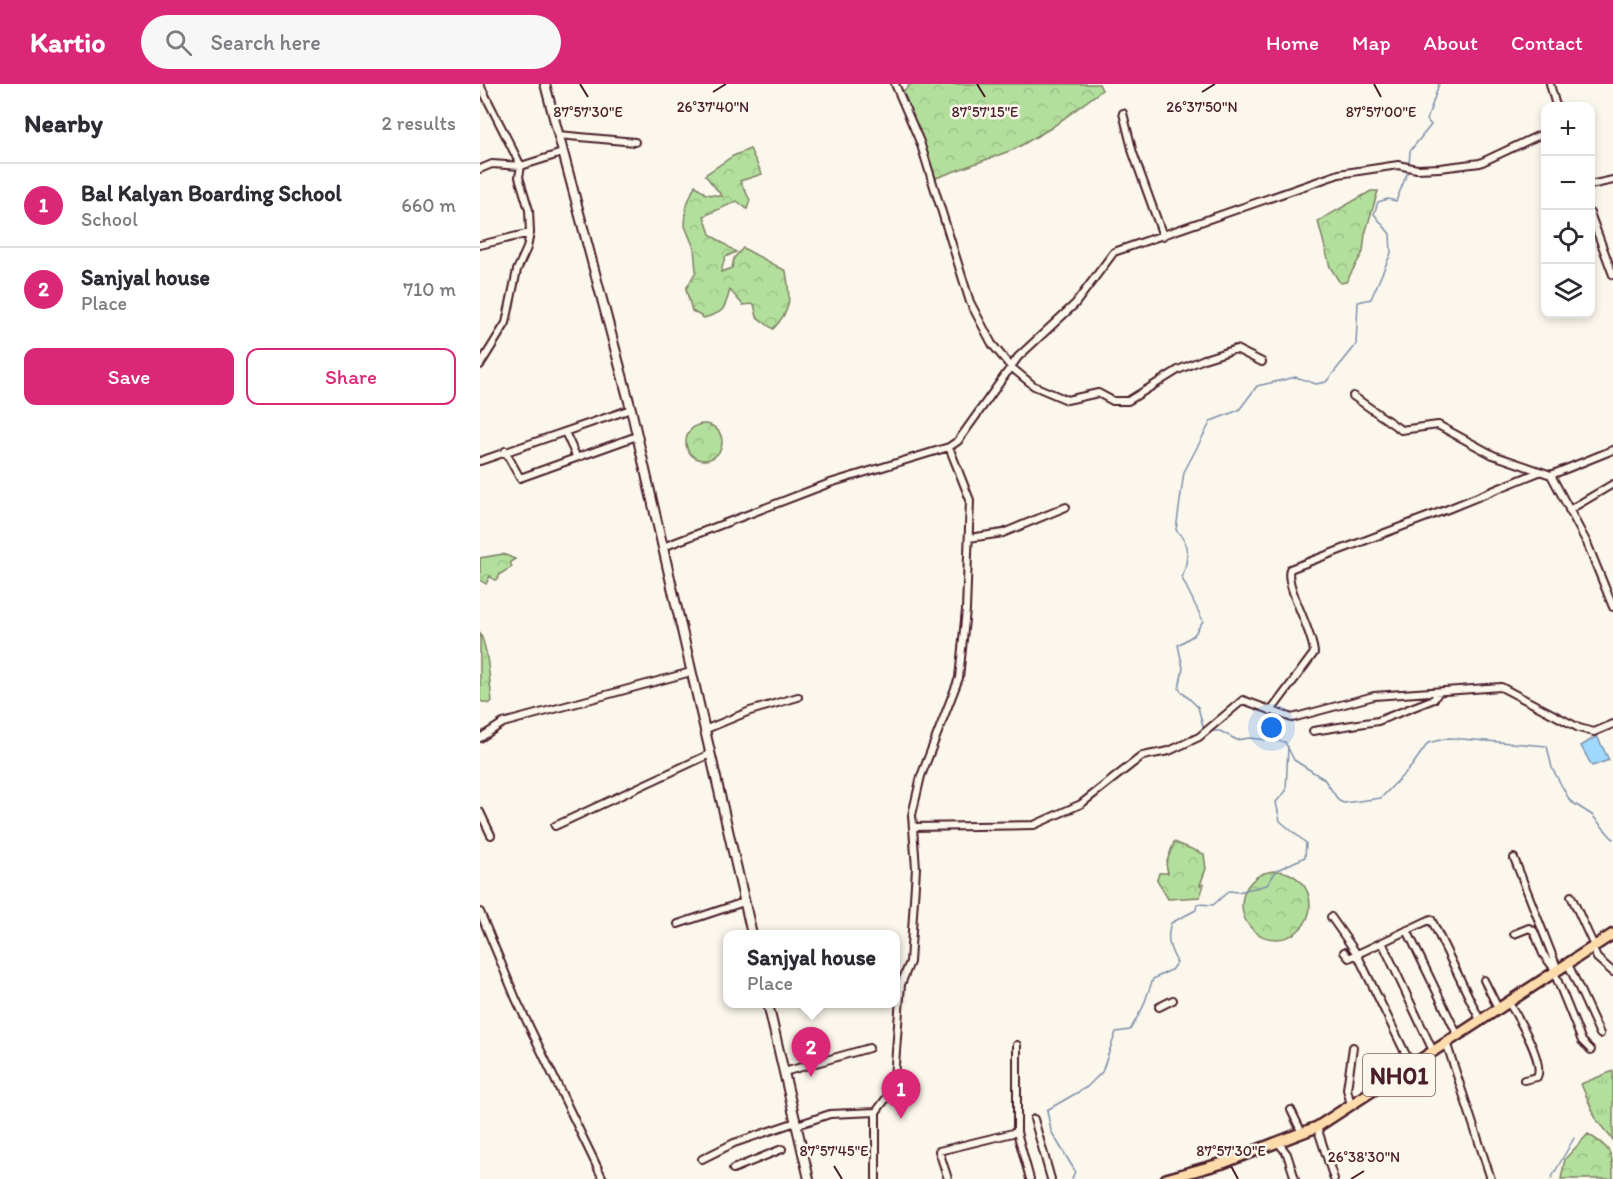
<!DOCTYPE html>
<html lang="en">
<head>
<meta charset="utf-8">
<style>
  body { margin:0; font-family:Itim,sans-serif; background:#f7f7f7; color:#2b2b33 }
  .controls { position:absolute; right:18px; top:18px; display:grid; overflow:hidden; border-radius:12px; box-shadow:0 3px 9px #0003 }
  .controls button { width:54px; height:54px; display:grid; place-items:center; padding:0; border:0; border-bottom:2px solid #e1e1e2; background:#fff; color:#2b2b33; font:30px sans-serif }
  .you { position:absolute; left:792px; top:644px; width:21px; height:21px; margin:-15px; border:4px solid #fff; border-radius:50%; background:#1a73e8; box-shadow:0 0 0 9px #1a73e833 }
  .badge { display:grid; place-items:center; width:39px; height:39px; border-radius:50%; background:#db2777; color:#fff; font-size:20px; font-weight:700 }
  .pin { position:absolute; translate:-50% -50px; filter:drop-shadow(0 2px 3px #0008) }
  .pin::after { content:''; position:absolute; top:32px; width:21px; height:18px; background:inherit; clip-path:polygon(0 0,100% 0,50% 100%) }
  .popup { position:absolute; left:243px; top:846px; width:177px; height:78px; box-sizing:border-box; display:grid; place-content:center; border-radius:12px; background:#fff; filter:drop-shadow(0 2px 4px #0005); font-size:20px; white-space:nowrap; color:#7c7c81 }
  .popup b { font-size:22px; color:#2b2b33 }
  .popup::after { content:''; position:absolute; left:50%; top:100%; margin-left:-12px; border:12px solid transparent; border-top-color:#fff }
  .list { margin:0; padding:0; list-style:none }
  h2 { display:flex; justify-content:space-between; align-items:center; height:78px; margin:0; padding:0 24px; font-size:26px }
  h2 small { font-size:20px; font-weight:400; color:#7c7c81 }
  .list li { display:grid; grid-template-columns:39px 1fr auto; gap:18px; align-items:center; box-sizing:border-box; height:84px; padding:0 24px; border-top:2px solid #e1e1e2 }
  .list b { display:block; font-size:22px; white-space:nowrap }
  .list p { margin:0; font-size:20px; white-space:nowrap; color:#7c7c81 }
  .list em { font-size:20px; font-style:normal; color:#7c7c81 }
  .actions { display:flex; gap:12px; padding:18px 24px }
  .actions a { flex:1; padding:14px 0; border:2px solid #db2777; border-radius:12px; text-align:center; font-size:21px; color:#db2777 }
  .actions .main { background:#db2777; color:#fff }
  .icon { flex:none; width:33px; height:33px; fill:none; stroke:currentColor; stroke-width:2; stroke-linecap:round; stroke-linejoin:round }
  .map { position:relative; flex:none; width:1133px; height:1095px; overflow:hidden }
  header { display:flex; align-items:center; gap:36px; box-sizing:border-box; height:84px; padding:0 30px; background:#db2777; color:#fff }
  header strong { font-size:28px }
  nav { display:flex; gap:33px; margin-inline-start:auto; font-size:21px }
  .search { width:420px; height:54px; background:#f7f7f7; display:flex; align-items:center; gap:15px; box-sizing:border-box; padding:0 21px; border-radius:33px; color:#7c7c81; font-size:22px }
  main { display:flex }
  aside { flex:1; background:#fff }
  .map>svg:first-child { display:block }
  .grass { fill:url(#grass-tufts); stroke:#7e7f64; stroke-width:1.5 }
  .forest { fill:url(#forest-crowns); stroke:#7e7f64; stroke-width:1.5 }
  .water { fill:#9fd9ff; stroke:#7d8faa; stroke-width:1.5 }
  .lines { fill:none; stroke-linecap:round; stroke-linejoin:round }
  .stream { stroke:#7d8faa; stroke-width:1.5 }
  .minor-casing { stroke:#4a1f2b; stroke-width:10 }
  .tertiary-casing { stroke:#4a1f2b; stroke-width:12 }
  .trunk-casing { stroke:#4a1f2b; stroke-width:14 }
  .minor { stroke:#fbf7ec; stroke-width:6 }
  .tertiary { stroke:#fbf7ec; stroke-width:8 }
  .trunk { stroke:#fddcac; stroke-width:9 }
  .ticks { fill:none; stroke:#4a1f2b; stroke-width:2 }
  .labels { text-anchor:middle; dominant-baseline:central; stroke-width:5; stroke-linejoin:round; paint-order:stroke }
  .shield { fill:#fbf7ec; stroke:#7f6065; stroke-width:1.5 }
  .shield-label { font-size:24px; font-weight:bold; fill:#4a1f2b }
  .ticks-label { font-size:15px; text-anchor:middle; fill:#4a1f2b; stroke:#fbf7ec; stroke-width:5; stroke-linejoin:round; paint-order:stroke }
</style>
</head>
<body>
<header>
<strong>Kartio</strong>
<div class="search"><svg class="icon" aria-label="search" viewBox="0 0 24 24"><circle cx="10" cy="10" r="6"/><path d="M15 15l6 6"/></svg>Search here</div>
<nav><a>Home</a><a>Map</a><a>About</a><a>Contact</a></nav>
</header>
<main>
<aside>
<h2>Nearby<small>2 results</small></h2>
<ul class="list">
<li><span class="badge">1</span><div><b>Bal Kalyan Boarding School</b><p>School</p></div><em>660 m</em></li>
<li><span class="badge">2</span><div><b>Sanjyal house</b><p>Place</p></div><em>710 m</em></li>
</ul>
<div class="actions"><a class="main">Save</a><a>Share</a></div>
</aside>
<div class="map">
<svg width="1133" height="1095" viewBox="0 0 1133 1095">
  <defs>
    <pattern id="grass-tufts" width="24" height="20" patternUnits="userSpaceOnUse" patternTransform="scale(1.5)"><rect width="24" height="20" fill="#b3df9c"/><path d="M3 7l-1-3M5 7V3M7 7l1-3M15 17l-1-3M17 17v-4M19 17l1-3" fill="none" stroke="#9bbf87"/></pattern>
    <pattern id="forest-crowns" width="20" height="18" patternUnits="userSpaceOnUse" patternTransform="scale(1.5)"><rect width="20" height="18" fill="#b3df9c"/><path d="M2 6a3 3 0 1 1 6 0M12 15a3 3 0 1 1 6 0" fill="none" stroke="#9bbf87"/></pattern>
  </defs>
  <rect width="100%" height="100%" fill="#fbf7ec"/>
  <filter id="ink" filterUnits="userSpaceOnUse"><feTurbulence type="fractalNoise" baseFrequency=".0167" numOctaves="2"/><feDisplacementMap in="SourceGraphic" scale="12" xChannelSelector="R" yChannelSelector="G"/><feConvolveMatrix kernelMatrix="1 2 1 2 8 2 1 2 1" color-interpolation-filters="sRGB"/></filter>
  <g filter="url(#ink)">
    <path class="grass" d="M1133,987V1056L1117,1037L1101,1000Z"/>
    <path class="forest" d="M431,0H619L622,6L571,44L535,65L456,94L420,10Z
      M270,65L282,90L260,97L270,116L267,125L257,117L224,132L230,150L256,168L245,173L241,188L252,184L254,174L263,164L306,187C310,214 313,224 293,245L277,233L274,220L263,221L250,206C244,226 245,228 224,234L212,227L206,205L216,187L214,164L205,142L206,123L215,101L226,110L242,112L225,91L253,72Z
      M891,107H898L885,150L883,168L866,198L860,199L850,183L838,137Z
      M206 358a18 18 0 1 1 36 0a18 18 0 1 1-36 0Z
      M23,470L35,475L30,478L32,483L20,490L18,495L14,496L10,492L6,500L0,496V474Z
      M0,549C9,568 9,596 12,617L9,620L0,617Z
      M694,758L724,770L726,785L720,801L724,800L720,813L688,815L677,796L679,789H688L686,780Z
      M762 821a34 34 0 1 1 68 0a34 34 0 1 1-68 0Z
      M1108,1050C1131,1065 1133,1067 1133,1095H1081L1085,1075Z"/>
    <path class="water" d="M1117,652L1129,676L1112,682L1101,662Z"/>
    <g class="lines">
      <path class="stream" d="M929,82L930,67L951,41L947,36L959,0
        M724,646L718,623L699,605L703,584L698,561L714,551L723,537L702,494C708,477 711,460 696,446L704,388L731,337L759,326L777,302L816,293L836,300L846,298L876,261L878,218L891,215L911,169L910,150L894,130L898,118L908,115L916,117L928,87
        M731,647H740L757,656L769,654L805,658L814,676L844,695L859,717L864,719L901,714L931,683L948,659L969,654L1067,662L1072,684L1090,717L1112,731L1133,755
        M592,1095L595,1087L571,1047L567,1026L607,1003L622,988L636,948L650,946L663,923L673,895L691,886L697,878C689,864 686,854 691,839L716,826L717,820L733,821L749,807L758,808L787,801L797,786L825,773L826,759L800,737L796,718L806,707L808,662
        M1071,1095L1094,1054"/>
      <g class="minor-casing">
        <path id="minor" d="M415,0L440,58L490,218L512,260L531,283L554,302L587,316L618,309L633,317H648L698,286L724,275L756,265L782,278
          M1070,0L1076,22
          M0,1L41,82L82,69
          M643,29L653,69L683,152
          M78,51L155,58
          M0,85L12,80L41,82L39,93L49,126L50,149L47,164L37,186L26,239L0,281
          M1110,101L1133,96
          M1110,129L1133,191
          M0,161L50,149
          M873,312L921,346L958,341L1013,371L1071,391
          M85,348L96,372
          M1133,366L1071,391L1107,459L1133,523
          M25,367L40,394L157,352
          M0,377L151,325
          M1089,426L1133,400
          M489,454L523,449L586,423
          M183,463L350,399L469,363L478,357L538,273L595,220L634,168L859,90L918,81L937,85L960,84L1000,79L1066,48
          M791,627L834,569C833,547 804,501 810,485L968,425L1059,388
          M224,646L270,627L318,613
          M833,647L898,637L954,615L958,609
          M0,654L23,639L211,588
          M0,728L11,751
          M75,742L230,670
          M433,743L554,741L601,720L662,672L689,667L719,653L763,616L812,634L894,612L1021,603L1099,644L1114,648L1133,640
          M1034,774L1078,886
          M1091,812L1114,862
          M0,828L36,915L123,1095
          M851,833L877,870L932,983
          M198,840L264,818
          M927,846L978,952
          M1034,850L1049,844L1054,847L1063,870L1076,887
          M902,858L954,969
          M1112,863L1117,874L1133,888
          M864,868L869,874L951,835L1001,938
          M1088,880L1120,950
          M1074,888L1102,957L1111,966
          M1004,896L1019,926
          M1029,919C1037,932 1065,978 1057,993L1044,996
          M679,923L693,916
          M537,961V1048L550,1095
          M967,961L1011,1095
          M304,988L389,964
          M871,1021L867,1005L873,963
          M811,1026L822,1049
          M554,1035L571,1095
          M317,1041L350,1030L396,1028
          M837,1043L854,1095
          M798,1058L807,1070L815,1095
          M222,1075L254,1059L316,1038
          M253,1085L302,1065
          M396,1095V1028L410,1009L414,994L421,900L430,878L436,784L432,731L441,692L479,594L486,526L490,416L469,363
          M468,1095L459,1067L537,1048"/>
      </g>
      <g class="tertiary-casing">
        <path id="tertiary" d="M65,0L151,325L272,850
          M288,920L329,1095"/>
      </g>
      <g class="trunk-casing">
        <path id="trunk" d="M686,1095L743,1079L837,1043L1133,850"/>
      </g>
      <use href="#minor" class="minor"/>
      <use href="#tertiary" class="tertiary"/>
      <use href="#trunk" class="trunk"/>
    </g>
  </g>
  <path class="ticks" d="M100,0L108,13M497,0L505,13M894,0L901,13M233,8L246,0M722,8L735,0M354,1082L362,1095M751,1082L758,1095M871,1095L884,1087"/>
  <g class="labels">
    <rect class="shield" x="883" y="970" width="72" height="42" rx="4.5"/>
    <g class="shield-label">
      <text x="919" y="991">NH01</text>
    </g>
  </g>
  <g class="ticks-label">
    <text x="722" y="28">26°37'50"N</text>
    <text x="233" y="28">26°37'40"N</text>
    <text x="108" y="33">87°57'30"E</text>
    <text x="505" y="33">87°57'15"E</text>
    <text x="901" y="33">87°57'00"E</text>
    <text x="354" y="1072">87°57'45"E</text>
    <text x="751" y="1072">87°57'30"E</text>
    <text x="884" y="1078">26°38'30"N</text>
  </g>
</svg>
<div class="controls">
<button>+</button>
<button>−</button>
<button><svg class="icon" aria-label="locate" viewBox="0 0 24 24"><circle cx="12" cy="12" r="6"/><path d="M12 2v4M12 18v4M2 12h4M18 12h4"/></svg></button>
<button><svg class="icon" aria-label="layers" viewBox="0 0 24 24"><path d="M12 4l9 5-9 5-9-5zM3 14l9 5 9-5"/></svg></button>
</div>
<div class="you"></div>
<div class="pin badge" style="left:421px;top:1035px">1</div>
<div class="pin badge" style="left:331px;top:993px">2</div>
<div class="popup"><b>Sanjyal house</b>Place</div>
</div>
</main>
</body>
</html>
